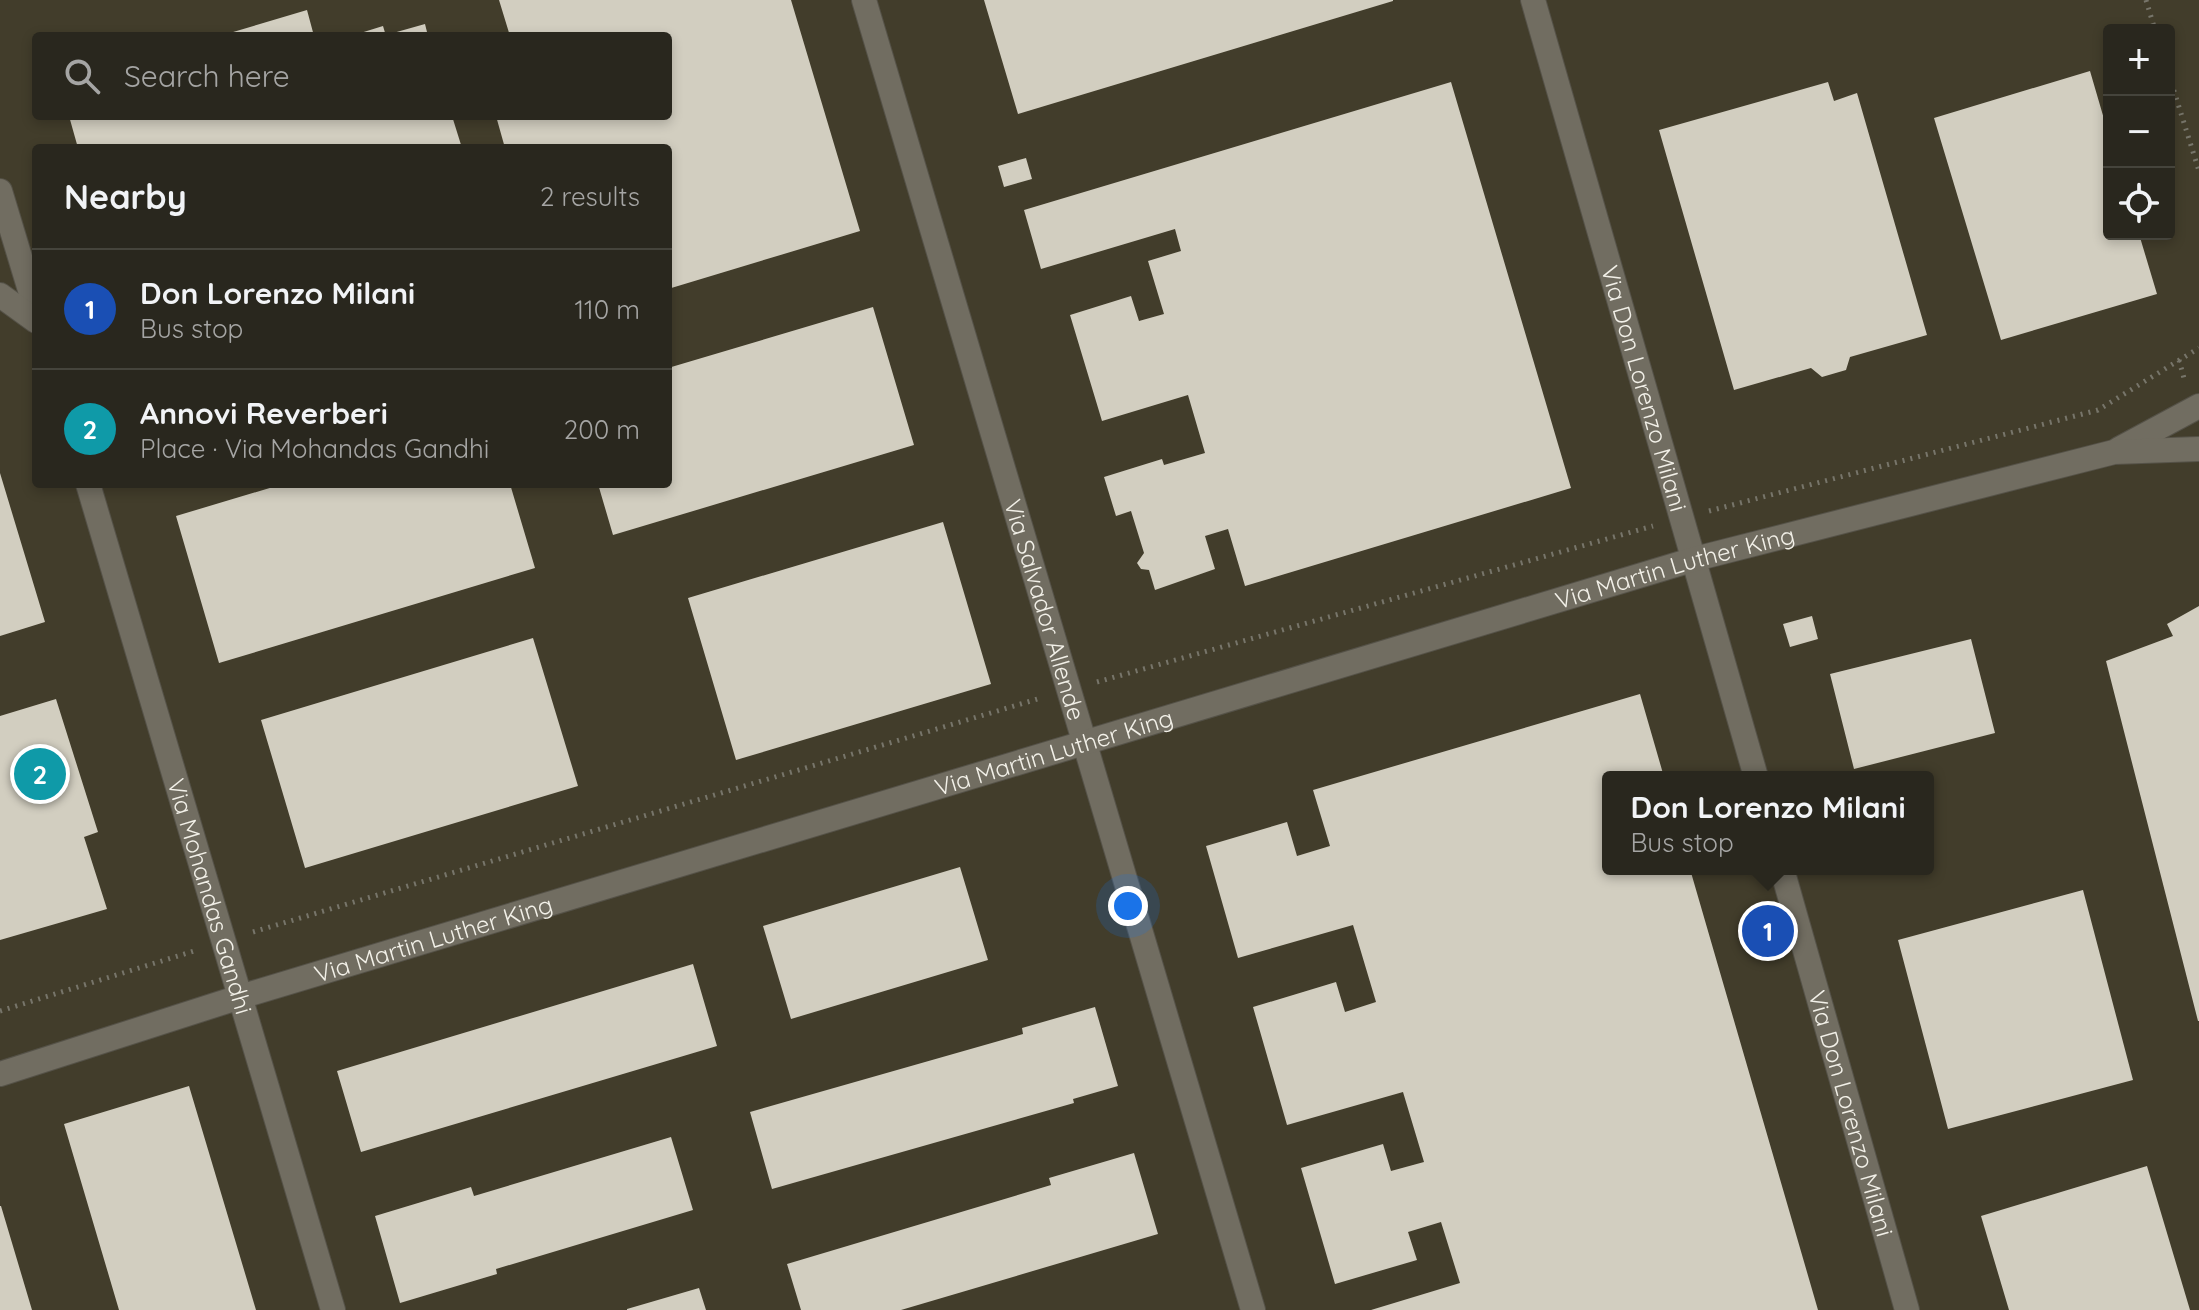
<!DOCTYPE html>
<html lang="en">
<head>
<meta charset="utf-8">
<style>
  body { margin:0; font-family:Quicksand,sans-serif; background:#35332b; color:#f1f3f6 }
  .controls { position:absolute; right:24px; top:24px; display:grid; overflow:hidden; border-radius:8px; box-shadow:0 4px 12px #0003 }
  .controls button { width:72px; height:72px; display:grid; place-items:center; padding:0; border:0; border-bottom:2px solid #45443c; background:#29271e; color:#f1f3f6; font:40px sans-serif }
  .you { position:absolute; left:1128px; top:906px; width:28px; height:28px; margin:-20px; border:6px solid #fff; border-radius:50%; background:#1a73e8; box-shadow:0 0 0 12px #1a73e833 }
  .badge { display:grid; place-items:center; width:52px; height:52px; border-radius:50%; background:#d6ab8b; color:#fff; font-size:26px; font-weight:700 }
  .pin { position:absolute; translate:-50% -50%; border:4px solid #fff; box-shadow:0 2px 8px #0006 }
  .popup { position:absolute; left:1602px; top:771px; width:332px; height:104px; box-sizing:border-box; display:grid; place-content:center; border-radius:8px; background:#29271e; filter:drop-shadow(0 2px 6px #0005); font-size:26px; white-space:nowrap; color:#a5a5a4 }
  .popup b { font-size:30px; color:#f1f3f6 }
  .popup::after { content:''; position:absolute; left:50%; top:100%; margin-left:-16px; border:16px solid transparent; border-top-color:#29271e }
  .list { margin:0; padding:0; list-style:none }
  h2 { display:flex; justify-content:space-between; align-items:center; height:104px; margin:0; padding:0 32px; font-size:34px }
  h2 small { font-size:26px; font-weight:400; color:#a5a5a4 }
  .list li { display:grid; grid-template-columns:52px 1fr auto; gap:24px; align-items:center; box-sizing:border-box; height:120px; padding:0 32px; border-top:2px solid #45443c }
  .list b { display:block; font-size:30px; white-space:nowrap }
  .list p { margin:0; font-size:26px; white-space:nowrap; color:#a5a5a4 }
  .list em { font-size:26px; font-style:normal; color:#a5a5a4 }
  .icon { flex:none; width:44px; height:44px; fill:none; stroke:currentColor; stroke-width:2; stroke-linecap:round; stroke-linejoin:round }
  .map { position:relative; flex:none; width:2199px; height:1310px; overflow:hidden }
  .search { position:absolute; background:#29271e; box-shadow:0 4px 12px #0003; left:32px; top:32px; width:640px; height:88px; display:flex; align-items:center; gap:20px; box-sizing:border-box; padding:0 28px; border-radius:8px; color:#a5a5a4; font-size:30px }
  .panel { position:absolute; background:#29271e; box-shadow:0 4px 12px #0003; left:32px; top:144px; width:640px; height:344px; border-radius:8px }
  .map>svg:first-child { display:block }
  .built { fill:#423d2b; fill-rule:evenodd }
  .building { fill:#d2cec0 }
  .lines { fill:none; stroke-linecap:round; stroke-linejoin:round }
  .minor-casing { stroke:#555248; stroke-width:26 }
  .path { stroke:#77756a; stroke-width:5; stroke-dasharray:2 6; stroke-linecap:butt }
  .minor { stroke:#716d61; stroke-width:24 }
  .labels { text-anchor:middle; dominant-baseline:central; stroke-width:8; stroke-linejoin:round; paint-order:stroke }
  .street-label { font-size:24px; fill:#f2f0e8; stroke:#2c2a1e }
</style>
</head>
<body>
<div class="map">
<svg width="2199" height="1310" viewBox="0 0 2199 1310">
  <rect width="100%" height="100%" fill="#373428"/>
  <path class="built" d="M0,0H2199V1310H0ZM2109,30H2169V234H2109ZM36,36H668V116H36ZM36,148H668V484H36ZM1608,777H1928V869H1608Z"/>
  <path class="building" d="M499,0H791L860,231L668,289V148H505L496,116H668V36H510Z
    M984,0H1393V1L1018,114Z
    M307,10L314,36H223V35Z
    M425,24L428,36H387L386,35Z
    M383,26L386,36H354V35Z
    M2090,71L2109,136V234H2139L2157,294L2001,340L1934,118Z
    M1451,82L1571,488L1245,586L1228,529L1205,536L1215,569L1155,590L1149,570L1141,569L1137,563L1144,553L1131,511L1116,516L1104,477L1162,459L1164,465L1205,453L1188,395L1102,421L1070,315L1131,296L1139,321L1164,314L1148,261L1181,251L1175,229L1041,269L1024,210Z
    M1828,82L1834,101L1857,93L1927,335L1850,357L1846,370L1822,377L1811,368L1734,390L1659,130Z
    M69,116H452L462,148H78Z
    M1026,158L1032,179L1004,187L998,166Z
    M873,307L914,445L613,535L598,484H668V368Z
    M0,473L45,622L0,636Z
    M283,484H510L535,568L219,663L176,516Z
    M943,522L991,684L736,760L688,598Z
    M2199,606V1021H2198L2106,661L2173,636L2167,624Z
    M1812,616L1818,639L1790,647L1783,624Z
    M533,638L578,786L305,868L261,720Z
    M1971,639L1995,733L1854,769L1830,674Z
    M1640,694L1664,777H1608V869H1690L1818,1310H1371L1460,1283L1441,1222L1408,1232L1417,1260L1335,1284L1301,1168L1383,1144L1391,1171L1424,1162L1403,1092L1287,1125L1253,1007L1336,982L1345,1012L1376,1002L1353,925L1238,958L1206,846L1287,822L1297,856L1330,846L1313,790Z
    M56,699L98,832L84,837L107,909L0,940V716Z
    M960,867L988,960L791,1019L763,926Z
    M2083,890L2133,1080L1948,1129L1898,940Z
    M693,964L717,1046L361,1152L337,1071Z
    M1095,1007L1118,1086L1073,1099L1074,1103L772,1189L750,1112L1023,1034L1022,1028Z
    M189,1086L256,1310H119L64,1124Z
    M671,1137L693,1210L496,1269L497,1274L400,1303L375,1216L471,1187L474,1196Z
    M1134,1153L1158,1234L901,1310H801L787,1264L1051,1185L1049,1178Z
    M2147,1166L2190,1310H2009L1981,1216Z
    M0,1206H1L32,1310H0Z
    M699,1288L706,1310H627V1309Z"/>
  <g class="lines">
    <g class="minor-casing">
      <g id="minor">
        <path id="s1" d="M864,0L1253,1310"/>
        <path id="s2" d="M1533,0L1756,777"/>
        <path d="M0,191L36,310"/>
        <path d="M0,295L36,321"/>
        <path d="M2119,449L2199,406"/>
        <path id="s3" d="M88,484L333,1310"/>
        <path id="s4" d="M1782,869L1907,1310"/>
        <path id="s5" d="M0,1074L240,997L1695,559L2114,452L2199,449"/>
      </g>
    </g>
    <path class="path" d="M2146,0L2155,30
      M2169,75L2199,171
      M2179,360L2185,382
      M1709,511L2098,410L2199,348
      M1097,682L1653,526
      M253,932L1041,698
      M0,1011L194,951"/>
    <use href="#minor" class="minor"/>
  </g>
  <g class="labels">
    <g class="street-label">
      <text stroke="none"><textPath href="#s2" startOffset="404">Via Don Lorenzo Milani</textPath></text>
      <text stroke="none"><textPath href="#s5" startOffset="1750">Via Martin Luther King</textPath></text>
      <text stroke="none"><textPath href="#s1" startOffset="636">Via Salvador Allende</textPath></text>
      <text stroke="none"><textPath href="#s5" startOffset="1102">Via Martin Luther King</textPath></text>
      <text stroke="none"><textPath href="#s3" startOffset="430">Via Mohandas Gandhi</textPath></text>
      <text stroke="none"><textPath href="#s5" startOffset="454">Via Martin Luther King</textPath></text>
      <text stroke="none"><textPath href="#s4" startOffset="254">Via Don Lorenzo Milani</textPath></text>
    </g>
  </g>
</svg>
<div class="controls">
<button>+</button>
<button>−</button>
<button><svg class="icon" aria-label="locate" viewBox="0 0 24 24"><circle cx="12" cy="12" r="6"/><path d="M12 2v4M12 18v4M2 12h4M18 12h4"/></svg></button>
</div>
<div class="you"></div>
<div class="pin badge" style="left:1768px;top:931px;background:#1a4fb4">1</div>
<div class="popup"><b>Don Lorenzo Milani</b>Bus stop</div>
<div class="pin badge" style="left:40px;top:774px;background:#0f9aa8">2</div>
<div class="search"><svg class="icon" aria-label="search" viewBox="0 0 24 24"><circle cx="10" cy="10" r="6"/><path d="M15 15l6 6"/></svg>Search here</div>
<section class="panel">
<h2>Nearby<small>2 results</small></h2>
<ul class="list">
<li><span class="badge" style="background:#1a4fb4">1</span><div><b>Don Lorenzo Milani</b><p>Bus stop</p></div><em>110 m</em></li>
<li><span class="badge" style="background:#0f9aa8">2</span><div><b>Annovi Reverberi</b><p>Place · Via Mohandas Gandhi</p></div><em>200 m</em></li>
</ul>
</section>
</div>
</body>
</html>
